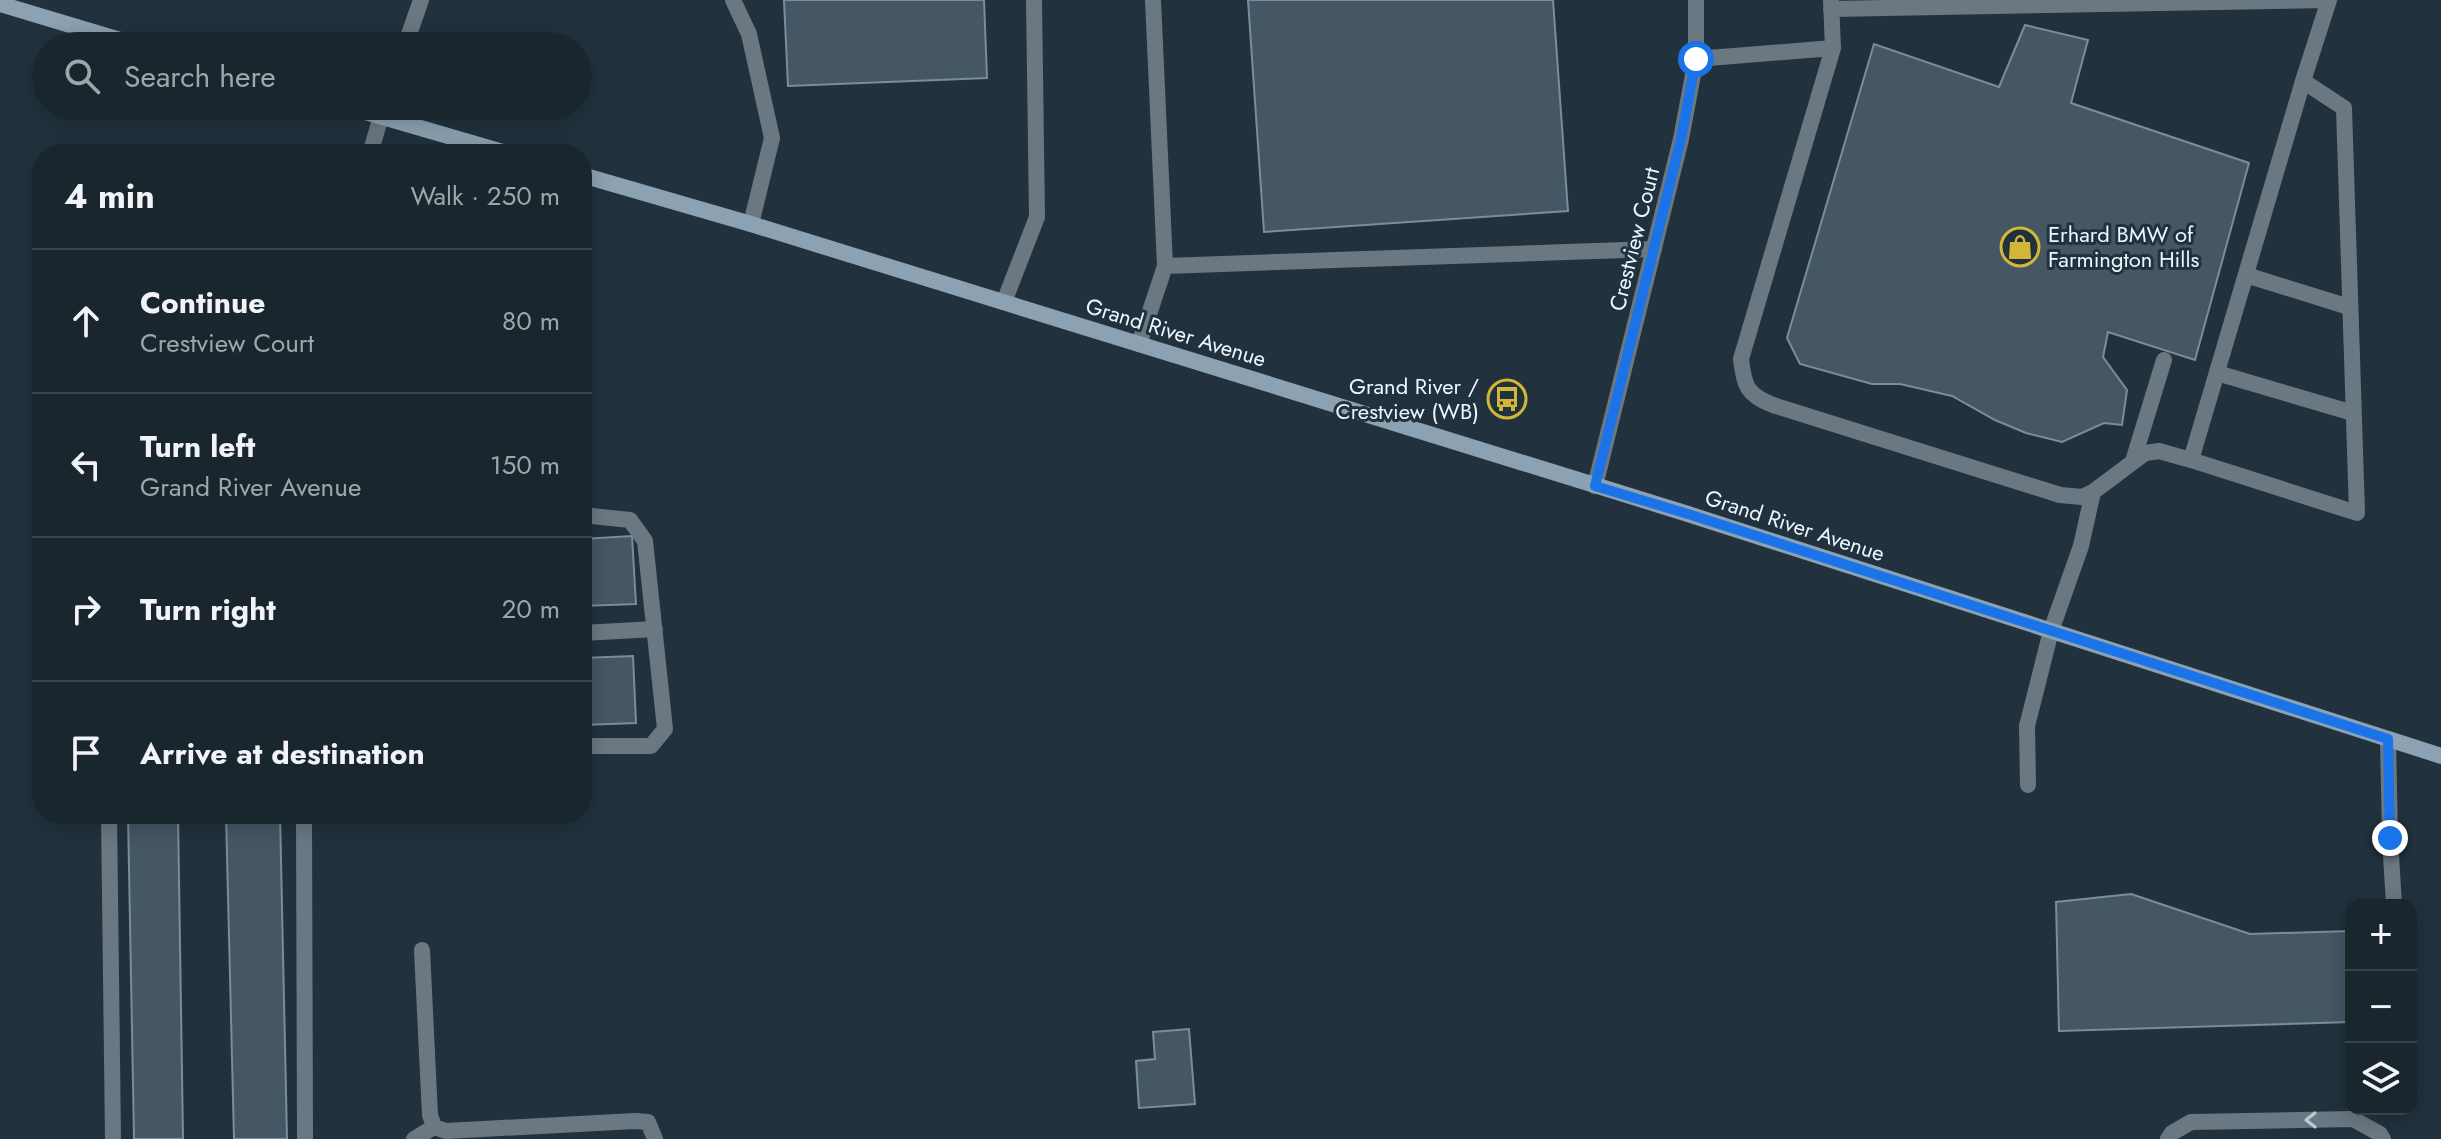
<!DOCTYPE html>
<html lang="en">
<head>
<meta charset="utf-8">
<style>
  body { margin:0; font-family:Jost,sans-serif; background:#222e36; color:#f1f3f6 }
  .controls { position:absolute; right:24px; bottom:24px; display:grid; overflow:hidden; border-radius:16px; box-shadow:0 4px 20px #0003 }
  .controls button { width:72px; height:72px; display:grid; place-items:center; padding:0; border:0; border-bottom:2px solid #37434a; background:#19262e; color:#f1f3f6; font:40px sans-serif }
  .stop { position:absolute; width:24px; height:24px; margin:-18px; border:6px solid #1a73e8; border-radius:50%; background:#fff }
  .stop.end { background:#1a73e8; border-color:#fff; box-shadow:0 2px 8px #0008 }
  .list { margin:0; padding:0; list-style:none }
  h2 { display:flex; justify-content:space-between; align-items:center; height:104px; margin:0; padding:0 32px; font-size:34px }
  h2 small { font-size:26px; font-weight:400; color:#9fa5aa }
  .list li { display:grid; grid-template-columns:52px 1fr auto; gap:24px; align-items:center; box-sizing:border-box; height:144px; padding:0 32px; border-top:2px solid #37434a }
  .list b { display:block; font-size:30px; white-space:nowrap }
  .list p { margin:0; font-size:26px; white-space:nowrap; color:#9fa5aa }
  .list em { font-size:26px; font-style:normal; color:#9fa5aa }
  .icon { flex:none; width:44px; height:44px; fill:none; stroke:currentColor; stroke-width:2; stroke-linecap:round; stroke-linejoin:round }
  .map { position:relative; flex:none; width:2441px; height:1139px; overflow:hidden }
  .search { position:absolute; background:#19262e; box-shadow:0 4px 20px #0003; left:32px; top:32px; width:560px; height:88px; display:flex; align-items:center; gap:20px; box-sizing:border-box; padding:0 28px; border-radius:44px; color:#9fa5aa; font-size:30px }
  .panel { position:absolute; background:#19262e; box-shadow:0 4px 20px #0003; left:32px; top:144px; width:560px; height:680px; border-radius:32px }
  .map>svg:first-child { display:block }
  .building { fill:#455764; stroke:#7a8d9c; stroke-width:2 }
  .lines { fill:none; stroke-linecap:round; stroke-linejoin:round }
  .service { stroke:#6b7882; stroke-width:16 }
  .minor { stroke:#6b7882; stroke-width:16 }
  .secondary { stroke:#8ca1b1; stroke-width:16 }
  .oneway { stroke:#bfcbd3 }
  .route { stroke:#1a73e8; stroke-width:10 }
  .labels { text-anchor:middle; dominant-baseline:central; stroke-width:6; stroke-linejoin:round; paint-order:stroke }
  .poi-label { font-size:22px; fill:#ecf7ff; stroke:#21323e; text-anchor:start }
  .street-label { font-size:22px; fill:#ecf7ff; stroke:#21323e }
</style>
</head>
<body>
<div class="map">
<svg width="2441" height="1139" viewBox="0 0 2441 1139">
  <rect width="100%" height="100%" fill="#21323e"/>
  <path class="building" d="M784,0H984L987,78L788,86Z
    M1248,0H1553L1568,211L1264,232Z
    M2025,25L2088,40L2071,103L2249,163L2195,360L2108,332L2103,357L2127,390L2122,425L2104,423L2062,442L2026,433L1995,420L1952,396L1900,384H1872L1800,364L1787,338L1874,44L1999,87Z
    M632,536L636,604L582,606V539Z
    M633,656L636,723L582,725V658Z
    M128,814H178L183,1139H134Z
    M226,814H280L287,1139H234Z
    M2131,894L2250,934L2351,931V1022L2059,1031L2056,902Z
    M1189,1029L1195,1104L1139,1108L1136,1061L1155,1059L1153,1032Z"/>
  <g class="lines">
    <path class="service" d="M733,0L749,34L772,138L751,224
      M1831,0L1833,48L1741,359C1744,386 1747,395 1773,405L2060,495L2082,497L2093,492L2145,453L2159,451L2191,460L2303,81L2329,0
      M1831,9L2329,0
      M405,46L421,0
      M1696,59L1833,48
      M370,154L384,106
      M1165,266L1654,249
      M2246,275L2349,307
      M1004,302L1037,217L1034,0
      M1139,344L1165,266L1153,0
      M2217,373L2353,413
      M2191,460L2357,513L2344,108L2303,81
      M2133,461L2164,360
      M582,515L630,520L645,541L665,729L651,746H582
      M582,633L655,629
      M2388,739L2390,838L2394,905
      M2028,785L2027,726L2051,631L2081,546L2093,492
      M109,814L113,1139
      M304,814L305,1139
      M422,950L430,1115L434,1127L446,1131L635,1121L648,1122L655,1139
      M414,1139L434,1127
      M2168,1139L2172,1133L2191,1122L2353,1119L2380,1134L2383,1139"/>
    <path class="minor" d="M1595,486L1681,139L1696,59V0"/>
    <path class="secondary" d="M0,4L140,46
      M345,106L510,154
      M582,175L751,224L1688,514L2441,756"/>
  </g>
  <defs><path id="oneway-chevron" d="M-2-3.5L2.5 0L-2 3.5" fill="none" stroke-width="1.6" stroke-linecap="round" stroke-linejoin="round" transform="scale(2)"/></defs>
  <use class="oneway" href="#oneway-chevron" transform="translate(2311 1120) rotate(179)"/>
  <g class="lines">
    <path class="route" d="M1696,59L1681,139L1595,486L1688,514L2388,739L2390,838"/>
  </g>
  <defs>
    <g id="shop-ring" transform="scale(2)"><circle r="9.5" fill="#21323e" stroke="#d2b736" stroke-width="1.5"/><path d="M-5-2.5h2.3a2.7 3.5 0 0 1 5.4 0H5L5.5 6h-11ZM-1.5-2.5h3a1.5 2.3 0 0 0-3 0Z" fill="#d2b736"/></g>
    <g id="bus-ring" transform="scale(2)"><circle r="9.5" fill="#21323e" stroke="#d2b736" stroke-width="1.5"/><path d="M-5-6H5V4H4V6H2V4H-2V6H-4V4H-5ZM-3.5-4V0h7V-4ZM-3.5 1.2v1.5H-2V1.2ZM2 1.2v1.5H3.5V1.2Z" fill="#d2b736"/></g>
  </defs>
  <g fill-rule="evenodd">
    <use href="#shop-ring" x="2020" y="247"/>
    <use href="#bus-ring" x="1507" y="399"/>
  </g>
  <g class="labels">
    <g class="poi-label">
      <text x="2048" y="234">Erhard BMW of<tspan x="2048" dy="25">Farmington Hills</tspan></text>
      <text x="1479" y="386" text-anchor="end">Grand River /<tspan x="1479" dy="25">Crestview (WB)</tspan></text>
    </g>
    <g class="street-label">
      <text transform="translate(1634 239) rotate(-76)">Crestview Court</text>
      <text transform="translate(1176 332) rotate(17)">Grand River Avenue</text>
      <text transform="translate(1795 525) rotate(18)">Grand River Avenue</text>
    </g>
  </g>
</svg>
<div class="controls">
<button>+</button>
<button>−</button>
<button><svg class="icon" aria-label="layers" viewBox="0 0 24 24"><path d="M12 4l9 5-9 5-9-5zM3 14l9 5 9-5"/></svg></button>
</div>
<div class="stop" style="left:1696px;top:59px"></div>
<div class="stop end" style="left:2390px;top:838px"></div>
<div class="search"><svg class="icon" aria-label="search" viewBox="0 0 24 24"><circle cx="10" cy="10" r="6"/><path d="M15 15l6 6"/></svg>Search here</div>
<section class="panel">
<h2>4 min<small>Walk · 250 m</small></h2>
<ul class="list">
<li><svg class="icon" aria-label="ahead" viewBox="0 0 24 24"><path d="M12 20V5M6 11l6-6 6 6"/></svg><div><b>Continue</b><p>Crestview Court</p></div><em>80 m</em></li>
<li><svg class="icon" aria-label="left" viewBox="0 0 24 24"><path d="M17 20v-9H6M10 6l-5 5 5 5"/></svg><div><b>Turn left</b><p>Grand River Avenue</p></div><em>150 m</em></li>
<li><svg class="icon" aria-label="right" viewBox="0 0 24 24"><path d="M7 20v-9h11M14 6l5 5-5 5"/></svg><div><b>Turn right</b></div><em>20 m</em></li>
<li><svg class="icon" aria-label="arrive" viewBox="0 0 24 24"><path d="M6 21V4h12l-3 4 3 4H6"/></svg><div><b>Arrive at destination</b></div></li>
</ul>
</section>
</div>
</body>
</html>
